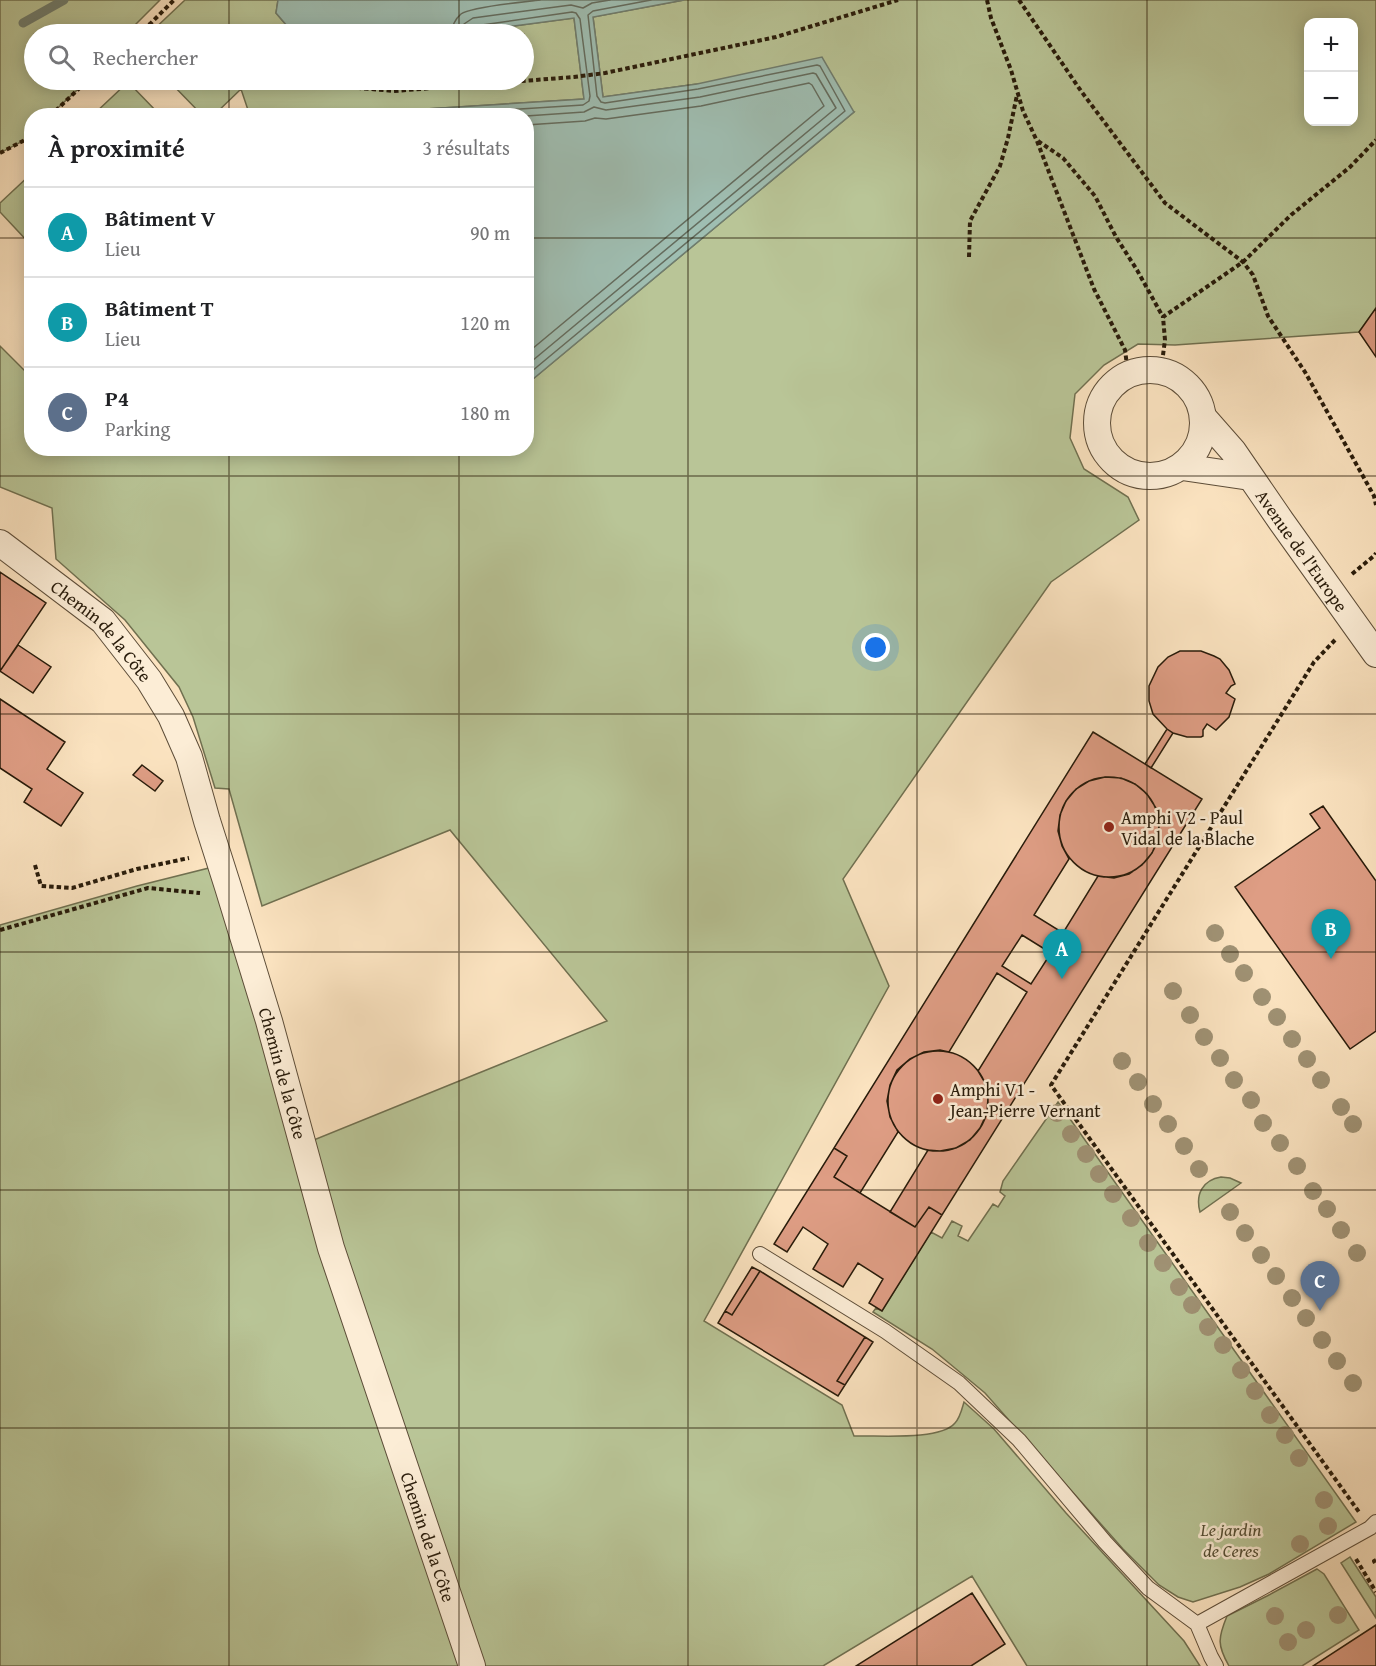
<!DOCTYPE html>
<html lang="fr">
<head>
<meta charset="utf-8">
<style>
  body { margin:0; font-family:"Gentium Book Plus",serif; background:#f6f6f6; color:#202124 }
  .controls { position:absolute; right:18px; top:18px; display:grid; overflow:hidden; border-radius:12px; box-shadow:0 3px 15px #0003 }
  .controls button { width:54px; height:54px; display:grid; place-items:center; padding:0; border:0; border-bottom:2px solid #e0e0e0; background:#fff; color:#202124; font:30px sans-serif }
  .you { position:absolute; left:876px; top:648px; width:21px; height:21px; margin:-15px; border:4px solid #fff; border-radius:50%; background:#1a73e8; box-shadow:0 0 0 9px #1a73e833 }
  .badge { display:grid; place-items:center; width:39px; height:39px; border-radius:50%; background:#7c3aed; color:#fff; font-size:20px; font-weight:700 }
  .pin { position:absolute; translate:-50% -50px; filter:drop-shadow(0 2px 3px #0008) }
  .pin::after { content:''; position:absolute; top:32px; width:21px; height:18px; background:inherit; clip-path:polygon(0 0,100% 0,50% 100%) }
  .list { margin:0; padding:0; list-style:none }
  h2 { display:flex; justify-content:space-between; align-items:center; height:78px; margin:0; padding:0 24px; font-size:26px }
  h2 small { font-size:20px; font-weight:400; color:#757577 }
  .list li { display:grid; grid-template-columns:39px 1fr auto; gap:18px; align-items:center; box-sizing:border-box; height:90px; padding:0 24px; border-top:2px solid #e0e0e0 }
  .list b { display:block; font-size:22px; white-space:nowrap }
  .list p { margin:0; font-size:20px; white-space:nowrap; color:#757577 }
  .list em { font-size:20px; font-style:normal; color:#757577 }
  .icon { flex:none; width:33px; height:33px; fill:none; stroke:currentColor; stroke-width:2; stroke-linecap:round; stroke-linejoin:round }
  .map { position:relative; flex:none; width:1376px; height:1666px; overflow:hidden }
  .search { position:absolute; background:#fff; box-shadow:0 3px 15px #0003; left:24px; top:24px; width:510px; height:66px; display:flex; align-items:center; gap:15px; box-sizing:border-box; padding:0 21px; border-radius:33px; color:#757577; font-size:22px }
  .panel { position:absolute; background:#fff; box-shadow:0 3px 15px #0003; left:24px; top:108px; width:510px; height:348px; border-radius:24px }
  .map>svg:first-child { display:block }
  .green { fill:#b9c597; stroke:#707050; stroke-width:1.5; fill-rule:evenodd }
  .water { fill:#9fbeb2; stroke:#6f7d6f; stroke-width:1.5 }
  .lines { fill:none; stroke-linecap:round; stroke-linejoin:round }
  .shore { stroke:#646c5e; stroke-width:1.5 }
  .stream { stroke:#6f7d6f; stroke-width:9 }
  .building { fill:#de9d84; stroke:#281b0a; stroke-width:1.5; fill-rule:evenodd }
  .lane-casing { stroke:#5d4d38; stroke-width:16 }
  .street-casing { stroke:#5d4d38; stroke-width:28 }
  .path { stroke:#281b0a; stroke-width:4; stroke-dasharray:4.5 3; stroke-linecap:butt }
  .lane { stroke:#fcedd6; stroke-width:14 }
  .street { stroke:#fcedd6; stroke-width:26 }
  .tree { fill:#9f9173 }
  .grid { fill:none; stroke:#281b0a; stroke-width:1.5; stroke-opacity:0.55 }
  .poi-dot { fill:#8f2418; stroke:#fcedd6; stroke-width:2 }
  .labels { text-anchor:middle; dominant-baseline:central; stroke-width:5; stroke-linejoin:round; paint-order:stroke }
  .street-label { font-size:18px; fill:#281b0a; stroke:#fcedd6 }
  .poi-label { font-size:18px; fill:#281b0a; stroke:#fcedd6; text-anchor:start }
  .park-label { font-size:18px; font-style:italic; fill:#544e34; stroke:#fcedd6 }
</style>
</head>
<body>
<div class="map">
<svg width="1376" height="1666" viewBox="0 0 1376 1666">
  <rect width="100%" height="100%" fill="#fbe3c0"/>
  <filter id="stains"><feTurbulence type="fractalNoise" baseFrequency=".00333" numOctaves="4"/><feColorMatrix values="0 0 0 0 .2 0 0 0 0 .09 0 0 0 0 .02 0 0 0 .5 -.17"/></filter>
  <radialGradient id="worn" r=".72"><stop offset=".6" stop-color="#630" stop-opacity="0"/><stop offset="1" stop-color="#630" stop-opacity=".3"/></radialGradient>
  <path class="green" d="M0,0H160L126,34H34V80H88L50,115L32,116L31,133L23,141L0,153Z
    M185,0H278L276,13L294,34H149Z
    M684,0H1376V308L1359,332L1175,345L1138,344L1104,365L1075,394L1070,438L1084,469L1128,497L1139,520L1051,582L843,879L889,986L704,1321L842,1405L854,1436C877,1435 940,1441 955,1423C960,1418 962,1409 964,1402L994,1429L1066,1513L1184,1641L1200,1666H1027L972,1576L823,1666H0V925L137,886L221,865L304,1144L607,1021L450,830L262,906L229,789L215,788L193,717L179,687L125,620L56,559L52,508L0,487V346L31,377L32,448H351L365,452L364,449L526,448L527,384L854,112L697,84L603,97L593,17ZM1308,22H1354V122H1308Z
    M574,18L584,99L378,112L379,115L250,116L241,89L214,115L203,116L168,80H524V34H454Z
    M128,82L160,115H93Z
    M31,174V245L0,212V203Z
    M1058,1102L1356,1522L1269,1574L1240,1587L1193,1602L1178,1597L1159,1585L1123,1549L985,1393L932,1349L873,1312L876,1308L882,1311L931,1232L942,1238L952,1221L962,1226L958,1236L968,1241L993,1204L998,1207L1005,1196L1000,1192L1003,1181Z
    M1221,1177L1230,1178L1241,1183L1200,1212C1195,1194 1203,1180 1221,1177Z
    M1350,1557L1376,1597V1618L1341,1563Z
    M1317,1569L1324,1574L1359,1630L1302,1666H1229C1217,1645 1218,1638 1227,1616L1267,1596Z"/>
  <path class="water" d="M278,0H684L593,17L603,97L697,84L822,57L854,112L527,384L526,116H379L378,112L584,99L574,18L454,34H294L276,13Z"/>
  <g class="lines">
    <path class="shore" d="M452,34C452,26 455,19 461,14C472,6 525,2 540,0
      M461,34L464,24L473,18L571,5L583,8L592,3L610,0
      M411,116L583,105L589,101L590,96L580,19L576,13L572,12L475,26L470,29L469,34
      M526,116L584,112L594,107L606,110L700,97L813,73L816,74L836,108L526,366
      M526,125L585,121L595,118L606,119L701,106L809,83L812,85L824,106L526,354
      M526,376L845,111L820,66L817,65L698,89L605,103L601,102L597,96L588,15L593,11L651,0"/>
    <path class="stream" d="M23,23L64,0"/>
  </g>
  <path class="building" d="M1376,308V357L1359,332Z
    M0,572L46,603L0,671Z
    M18,645L51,667L33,693L0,671Z
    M1180,651H1201L1214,656L1220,659L1229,670L1235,684L1231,686L1226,693L1235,699L1229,717L1216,730L1207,724L1203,730V736L1201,737H1187L1173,733L1167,729L1153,714L1149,701V686L1158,667L1168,657Z
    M0,699L65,742L47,769L83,793L61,826L24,802L32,789L0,768Z
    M1167,729L1173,733L1151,768L1145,764Z
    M1093,732L1202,799L942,1215L929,1207L915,1227L890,1212L928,1150L940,1151L956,1148L970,1140L980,1128L987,1113L988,1097L984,1081L978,1071L1027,992L997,973L949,1052L940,1050L924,1052L910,1059L897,1070L890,1085L887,1101L890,1117L898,1132L860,1193L834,1177L847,1156L834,1148ZM1105,777L1121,778L1135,784L1147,794L1156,808L1159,823L1158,839L1152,853L1142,865L1129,874L1114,878L1098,876L1063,933L1034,915L1069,859L1062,846L1058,831L1060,815L1066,801L1076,789L1089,781ZM1022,935L1051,953L1031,984L1002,966Z
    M142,765L163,781L155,791L133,775Z
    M1059 827a50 50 0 1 1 100 0a50 50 0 1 1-100 0Z
    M1323,806L1376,881V1031L1350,1049L1235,887L1320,828L1310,814Z
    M888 1101a50 50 0 1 1 100 0a50 50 0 1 1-100 0Z
    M834,1148L847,1156L834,1177L915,1227L929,1207L942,1215L882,1311L869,1303L883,1279L858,1263L843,1287L813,1269L828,1244L803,1227L787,1252L774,1244Z
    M752,1267L760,1271L732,1315L725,1311Z
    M760,1271L865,1337L837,1381L845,1385L838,1396L718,1323L725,1311L732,1315Z
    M865,1337L873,1342L845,1385L837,1381Z
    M972,1593L1005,1644L971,1666H856Z
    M1376,1625V1666H1313Z"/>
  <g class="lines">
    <g class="lane-casing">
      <path id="lane" d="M760,1254L885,1331L959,1383L1019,1440L1105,1542L1148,1588L1197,1624
        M1216,1666L1211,1657L1197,1624L1370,1528L1376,1522"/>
    </g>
    <g class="street-casing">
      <g id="street">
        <circle cx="1150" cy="423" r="53"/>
        <path id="s1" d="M1204,418L1233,451L1281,521L1376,654"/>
        <path d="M1182,467L1250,477"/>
        <path id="s2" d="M0,543L103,621L149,680L171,716L189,757L207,821L228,887L269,1021L331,1248L472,1666"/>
      </g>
    </g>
    <path class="path" d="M987,0L991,18L1011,70L1023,111L1037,141L1094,289L1125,350L1128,373
      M1019,0L1081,91L1165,203L1243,262L1253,275L1268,316L1305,372L1374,496L1376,505
      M137,34L151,23L174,0
      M267,80L394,91L574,77L605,73L776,37L898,0
      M50,116L88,80
      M1038,141L1063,158L1095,196L1116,237L1137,270L1163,317
      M0,153L23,141L32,133
      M969,257L970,221L1000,166L1008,138L1017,95
      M1161,370L1165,340L1163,317L1243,262L1291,215L1350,167L1376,140
      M1352,574L1375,555L1376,553
      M1335,640L1314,662L1051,1085L1359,1512
      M35,865L41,886L72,888L137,869L189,858
      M0,930L148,888L200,893
      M1356,1559L1376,1592
      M1376,1560L1374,1561L1376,1565"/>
    <use href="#lane" class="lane"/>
    <use href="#street" class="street"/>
  </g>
  <g class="tree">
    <circle cx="1215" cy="933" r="9"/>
    <circle cx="1230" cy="954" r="9"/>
    <circle cx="1244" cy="973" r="9"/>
    <circle cx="1173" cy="991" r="9"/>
    <circle cx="1262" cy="997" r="9"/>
    <circle cx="1190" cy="1015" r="9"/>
    <circle cx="1277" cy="1017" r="9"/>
    <circle cx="1204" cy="1037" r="9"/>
    <circle cx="1292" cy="1039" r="9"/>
    <circle cx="1220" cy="1058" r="9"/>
    <circle cx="1307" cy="1059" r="9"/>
    <circle cx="1122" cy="1061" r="9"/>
    <circle cx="1234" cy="1080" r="9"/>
    <circle cx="1321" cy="1080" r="9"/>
    <circle cx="1138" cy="1082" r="9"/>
    <circle cx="1251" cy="1100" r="9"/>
    <circle cx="1153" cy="1104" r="9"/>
    <circle cx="1341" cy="1107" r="9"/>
    <circle cx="1057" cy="1113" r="9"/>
    <circle cx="1263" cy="1123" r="9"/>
    <circle cx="1168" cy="1124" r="9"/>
    <circle cx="1353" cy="1124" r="9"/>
    <circle cx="1071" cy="1134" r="9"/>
    <circle cx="1280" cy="1143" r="9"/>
    <circle cx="1184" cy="1146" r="9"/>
    <circle cx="1086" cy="1154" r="9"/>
    <circle cx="1297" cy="1166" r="9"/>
    <circle cx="1199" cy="1169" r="9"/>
    <circle cx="1099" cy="1174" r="9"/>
    <circle cx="1313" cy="1191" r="9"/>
    <circle cx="1113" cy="1194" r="9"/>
    <circle cx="1327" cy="1209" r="9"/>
    <circle cx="1230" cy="1212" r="9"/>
    <circle cx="1131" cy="1218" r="9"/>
    <circle cx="1341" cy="1230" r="9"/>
    <circle cx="1245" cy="1233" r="9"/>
    <circle cx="1148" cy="1243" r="9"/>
    <circle cx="1357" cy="1253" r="9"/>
    <circle cx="1261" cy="1255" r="9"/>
    <circle cx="1163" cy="1263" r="9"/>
    <circle cx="1276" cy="1276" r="9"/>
    <circle cx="1179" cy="1287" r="9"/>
    <circle cx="1292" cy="1298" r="9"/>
    <circle cx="1192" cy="1305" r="9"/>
    <circle cx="1306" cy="1318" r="9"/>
    <circle cx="1208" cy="1327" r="9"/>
    <circle cx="1322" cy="1340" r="9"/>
    <circle cx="1223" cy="1345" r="9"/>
    <circle cx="1337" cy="1361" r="9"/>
    <circle cx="1241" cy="1370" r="9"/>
    <circle cx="1353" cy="1383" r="9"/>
    <circle cx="1255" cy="1391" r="9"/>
    <circle cx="1270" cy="1415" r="9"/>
    <circle cx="1285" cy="1435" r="9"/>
    <circle cx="1299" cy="1458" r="9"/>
    <circle cx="1324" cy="1500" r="9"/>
    <circle cx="1328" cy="1526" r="9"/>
    <circle cx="1300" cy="1544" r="9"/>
    <circle cx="1338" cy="1615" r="9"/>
    <circle cx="1275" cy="1616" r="9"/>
    <circle cx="1306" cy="1630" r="9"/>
    <circle cx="1288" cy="1642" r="9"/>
  </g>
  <path class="grid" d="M229,0V34M459,0V34M688,0V1666M917,0V1666M1147,0V1666M229,80V116M459,80V116M0,238H32M526,238H1376M229,448V1666M459,448V1666M0,476H1376M0,714H1376M0,952H1376M0,1190H1376M0,1428H1376"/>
  <g class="poi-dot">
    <circle cx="1109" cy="827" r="6"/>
    <circle cx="938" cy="1099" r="6"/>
  </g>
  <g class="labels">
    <g class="street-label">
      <text stroke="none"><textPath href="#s1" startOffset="165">Avenue de l'Europe</textPath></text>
      <text stroke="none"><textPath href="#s2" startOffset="135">Chemin de la Côte</textPath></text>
      <text stroke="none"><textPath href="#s2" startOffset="621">Chemin de la Côte</textPath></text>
      <text stroke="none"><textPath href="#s2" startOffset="1107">Chemin de la Côte</textPath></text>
    </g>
    <g class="poi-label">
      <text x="1121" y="817">Amphi V2 - Paul<tspan x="1121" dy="21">Vidal de la Blache</tspan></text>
      <text x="950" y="1089">Amphi V1 -<tspan x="950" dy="21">Jean-Pierre Vernant</tspan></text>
    </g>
    <g class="park-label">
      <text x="1231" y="1529">Le jardin<tspan x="1231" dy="21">de Ceres</tspan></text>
    </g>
  </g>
  <rect width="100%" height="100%" filter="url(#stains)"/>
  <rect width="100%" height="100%" fill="url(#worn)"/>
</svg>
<div class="controls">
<button>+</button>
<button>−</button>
</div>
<div class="you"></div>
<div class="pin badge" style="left:1062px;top:979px;background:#0f9aa8">A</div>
<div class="pin badge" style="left:1331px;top:959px;background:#0f9aa8">B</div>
<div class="pin badge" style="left:1320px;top:1311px;background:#5c6f8a">C</div>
<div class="search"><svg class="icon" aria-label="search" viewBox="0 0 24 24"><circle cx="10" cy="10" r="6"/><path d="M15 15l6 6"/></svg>Rechercher</div>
<section class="panel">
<h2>À proximité<small>3 résultats</small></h2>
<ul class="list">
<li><span class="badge" style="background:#0f9aa8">A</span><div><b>Bâtiment V</b><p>Lieu</p></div><em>90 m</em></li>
<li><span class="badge" style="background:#0f9aa8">B</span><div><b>Bâtiment T</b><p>Lieu</p></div><em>120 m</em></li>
<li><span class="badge" style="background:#5c6f8a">C</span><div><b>P4</b><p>Parking</p></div><em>180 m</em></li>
</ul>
</section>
</div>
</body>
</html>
